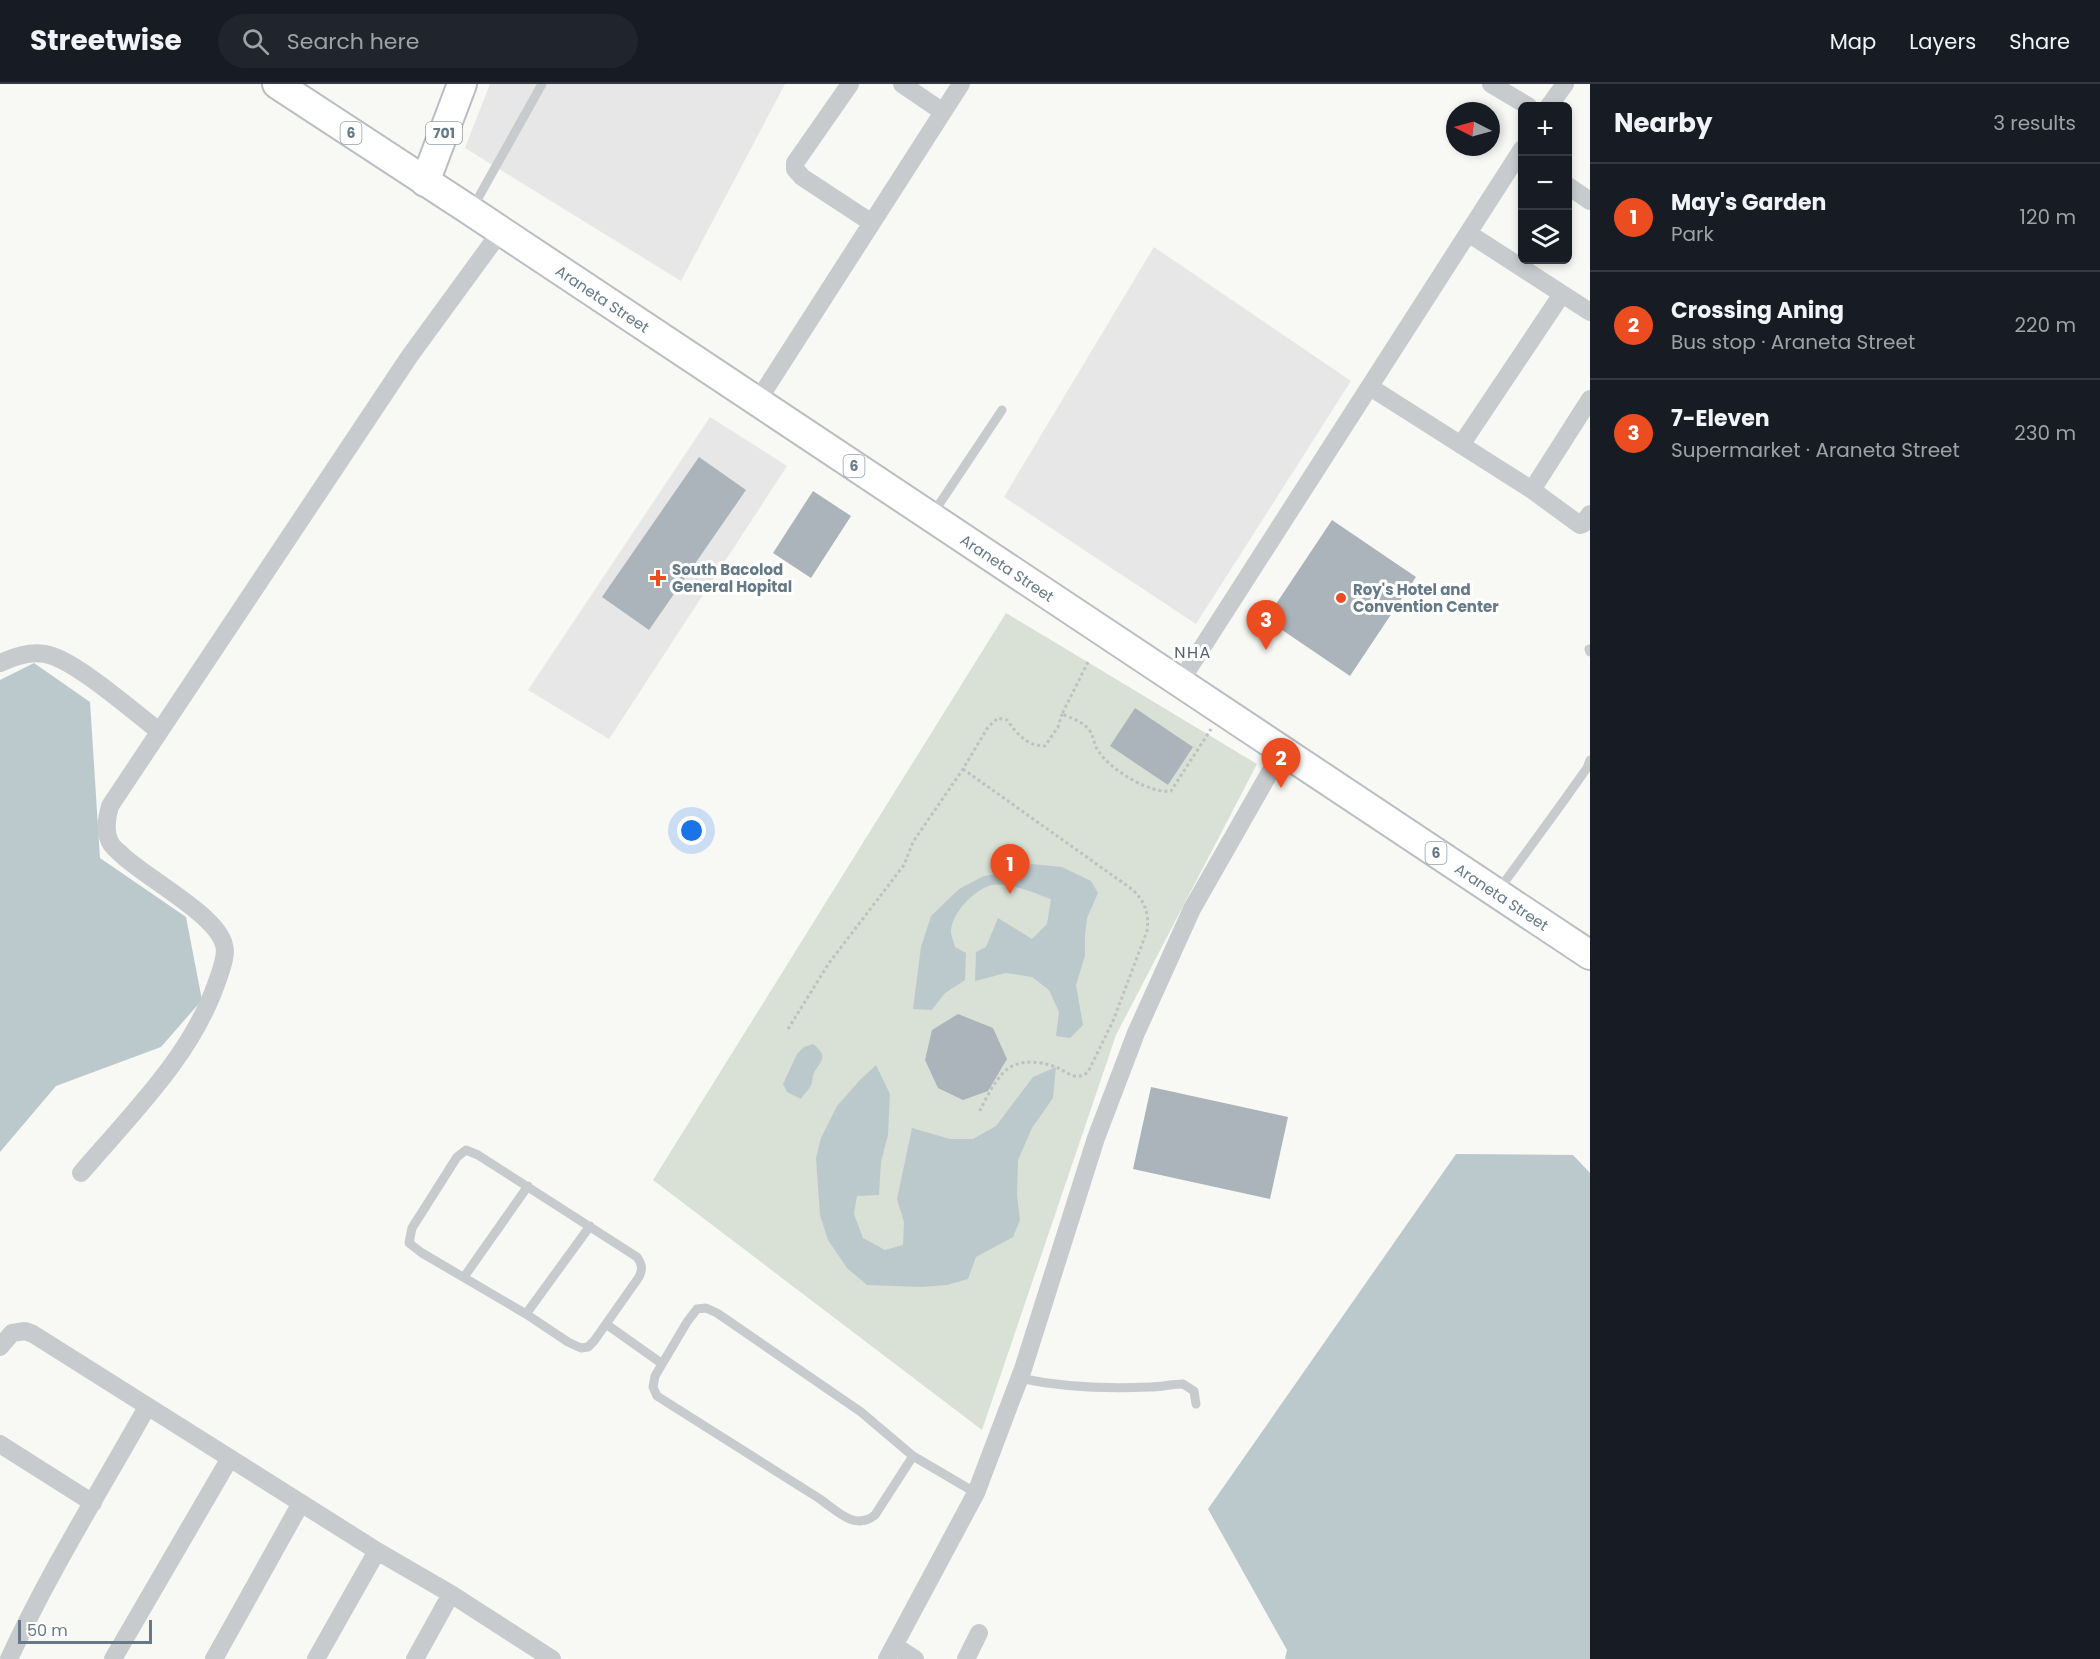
<!DOCTYPE html>
<html lang="en">
<head>
<meta charset="utf-8">
<style>
  body { margin:0; font-family:Poppins,sans-serif; background:#20242c; color:#f1f3f6 }
  .controls { position:absolute; right:18px; top:18px; display:grid; overflow:hidden; border-radius:9px; box-shadow:0 3px 9px #0003 }
  .controls button { width:54px; height:54px; display:grid; place-items:center; padding:0; border:0; border-bottom:2px solid #363941; background:#171b24; color:#f1f3f6; font:30px sans-serif }
  .compass { position:absolute; left:1446px; top:18px; width:54px; height:54px; border-radius:50%; background:#171b24; box-shadow:0 3px 9px #0003; rotate:276deg }
  .scale { position:absolute; left:18px; bottom:15px; width:134px; box-sizing:border-box; padding-left:6px; border:3px solid #657987; border-top:0; font-size:16px; line-height:21px; white-space:nowrap; color:#657987; -webkit-text-stroke:4px #fff; paint-order:stroke }
  .you { position:absolute; left:692px; top:747px; width:21px; height:21px; margin:-15px; border:4px solid #fff; border-radius:50%; background:#1a73e8; box-shadow:0 0 0 9px #1a73e833 }
  .badge { display:grid; place-items:center; width:39px; height:39px; border-radius:50%; background:#ec4d20; color:#fff; font-size:20px; font-weight:700 }
  .pin { position:absolute; translate:-50% -50px; filter:drop-shadow(0 2px 3px #0008) }
  .pin::after { content:''; position:absolute; top:32px; width:21px; height:18px; background:inherit; clip-path:polygon(0 0,100% 0,50% 100%) }
  .list { margin:0; padding:0; list-style:none }
  h2 { display:flex; justify-content:space-between; align-items:center; height:78px; margin:0; padding:0 24px; font-size:26px }
  h2 small { font-size:20px; font-weight:400; color:#9ea1a6 }
  .list li { display:grid; grid-template-columns:39px 1fr auto; gap:18px; align-items:center; box-sizing:border-box; height:108px; padding:0 24px; border-top:2px solid #363941 }
  .list b { display:block; font-size:22px; white-space:nowrap }
  .list p { margin:0; font-size:20px; white-space:nowrap; color:#9ea1a6 }
  .list em { font-size:20px; font-style:normal; color:#9ea1a6 }
  .icon { flex:none; width:33px; height:33px; fill:none; stroke:currentColor; stroke-width:2; stroke-linecap:round; stroke-linejoin:round }
  .map { position:relative; flex:none; width:1590px; height:1575px; overflow:hidden }
  header { display:flex; align-items:center; gap:36px; box-sizing:border-box; height:84px; padding:0 30px; background:#171b24; border-bottom:2px solid #363941 }
  header strong { font-size:28px }
  nav { display:flex; gap:33px; margin-inline-start:auto; font-size:21px }
  .search { width:420px; height:54px; background:#20242c; display:flex; align-items:center; gap:15px; box-sizing:border-box; padding:0 21px; border-radius:33px; color:#9ea1a6; font-size:22px }
  main { display:flex }
  aside { flex:1; background:#171b24 }
  .map>svg:first-child { display:block }
  .built { fill:#e6e7e6 }
  .green { fill:#d9e0d5 }
  .water { fill:#bcc9cc }
  .building { fill:#abb4ba }
  .lines { fill:none; stroke-linecap:round; stroke-linejoin:round }
  .primary-casing { stroke:#babec2; stroke-width:32 }
  .path { stroke:#bec1c3; stroke-width:3; stroke-dasharray:3 3; stroke-linecap:butt }
  .service { stroke:#c7cbce; stroke-width:9 }
  .minor { stroke:#c7cbce; stroke-width:18 }
  .primary { stroke:#fff; stroke-width:28 }
  .poi-dot { fill:#ec4d20; stroke:#fff; stroke-width:2 }
  .labels { text-anchor:middle; dominant-baseline:central; stroke-width:6; stroke-linejoin:round; paint-order:stroke }
  .shield { fill:#fff; stroke:#93a1ab; stroke-width:1.5 }
  .shield-label { font-size:14px; font-weight:bold; fill:#657987 }
  .street-label { font-size:15px; fill:#657987; stroke:#fff }
  .poi-label { font-size:15px; font-weight:bold; fill:#657987; stroke:#fff; text-anchor:start }
  .neighbourhood-label { font-size:16px; letter-spacing:1.5px; fill:#54616c; stroke:#fff }
</style>
</head>
<body>
<header>
<strong>Streetwise</strong>
<div class="search"><svg class="icon" aria-label="search" viewBox="0 0 24 24"><circle cx="10" cy="10" r="6"/><path d="M15 15l6 6"/></svg>Search here</div>
<nav><a>Map</a><a>Layers</a><a>Share</a></nav>
</header>
<main>
<div class="map">
<svg width="1590" height="1575" viewBox="0 0 1590 1575">
  <rect width="100%" height="100%" fill="#f8f8f5"/>
  <path class="built" d="M490,0H785L681,197L465,64Z
    M1154,163L1351,297L1196,540L1004,413Z
    M710,333L787,382L609,655L528,606Z"/>
  <path class="green" d="M1006,529L1257,680L1116,951L982,1346L653,1096Z"/>
  <path class="water" d="M34,579L90,618L100,774L186,833L202,916L161,963L56,1002L0,1068V596Z
    M1032,780L1062,783L1091,797L1098,809L1087,834L1085,851V872L1076,901L1083,941L1070,954L1056,952L1059,928L1049,906L1032,893L1006,889L975,897L976,868L986,863L998,834L1032,855L1047,840L1051,815C1034,809 1011,798 992,801C974,805 950,831 951,849C952,854 954,859 955,863L966,869L965,896L945,909L932,926L913,925L921,863L931,832L959,805L984,792L1005,789Z
    M813,960C829,973 821,976 814,989C812,993 813,999 810,1003C808,1007 803,1011 801,1015L787,1008L783,1000L797,970L804,963Z
    M876,981L890,1010L888,1051L881,1078L879,1111L857,1112L854,1130L863,1154L885,1166L903,1161L904,1138L897,1115L912,1044L950,1055H973L996,1042L1033,993L1056,983L1053,1014L1032,1044L1018,1076L1017,1111L1020,1136L1013,1153L976,1173L968,1195L947,1201L922,1203L867,1201L847,1184L828,1156L820,1131L816,1074L821,1054L837,1022L859,997Z
    M1456,1070L1573,1071L1590,1089V1575H1285L1287,1566L1208,1425Z"/>
  <path class="building" d="M699,373L746,406L649,546L602,513Z
    M813,407L851,432L811,494L773,469Z
    M1332,436L1416,493L1350,592L1266,535Z
    M1135,624L1193,663L1168,701L1110,662Z
    M958,930L993,944L1007,975L988,1007L963,1016L938,1004L925,976L932,946Z
    M1151,1003L1288,1033L1270,1115L1133,1085Z"/>
  <g class="lines">
    <g class="primary-casing">
      <g id="primary">
        <path id="s1" d="M277,0L471,127L1590,871"/>
        <path d="M425,98L462,0"/>
      </g>
    </g>
    <path class="path" d="M1088,578L1062,630C1071,634 1084,638 1090,647C1094,653 1094,662 1099,668C1111,686 1150,710 1171,707L1211,645
      M963,685L1133,806C1146,819 1149,830 1147,847L1113,937L1088,988C1084,991 1080,993 1075,992C1069,991 1063,986 1058,984C1041,977 1018,974 1004,988C993,999 986,1015 979,1028
      M788,945L829,879L904,781L913,758L963,685L988,643L998,634L1007,636C1017,650 1027,662 1045,662L1058,643L1062,630"/>
    <path class="service" d="M472,125L542,0
      M932,431L1002,326
      M1589,565L1590,568
      M1498,807L1565,715L1587,684L1590,676
      M466,1066L478,1071L637,1173C642,1180 643,1185 639,1193L594,1257L588,1263L581,1264L568,1258L526,1230L422,1169L409,1159L412,1144L457,1073Z
      M464,1193L528,1102
      M526,1230L590,1142
      M606,1240L661,1279
      M1019,1294C1061,1303 1108,1305 1150,1303C1161,1303 1172,1300 1183,1300L1194,1307L1196,1320
      M913,1372L875,1431C855,1447 837,1427 820,1415L657,1312L653,1303L655,1292L687,1238L697,1225L706,1224L717,1229L861,1328L913,1372L976,1409"/>
    <path class="minor" d="M850,0L795,79V85L802,93L872,139
      M902,0L943,28
      M1491,0L1528,22
      M1549,22L1565,0
      M1568,102L1590,117
      M1468,149L1590,228
      M1370,303L1532,406L1580,441L1583,440L1590,430
      M757,318L961,0
      M1461,361L1562,210
      M1532,406L1590,315
      M0,579C13,573 30,567 45,570C73,574 134,628 159,647
      M1180,598L1522,65
      M81,1089C133,1028 194,970 219,892C222,883 227,870 224,861C217,831 146,794 122,771C118,767 112,763 110,758C104,747 107,733 110,722L409,273L501,147
      M0,1263L12,1249L25,1247L33,1250L377,1467L451,1510L552,1575
      M0,1360L93,1419
      M895,1562L915,1575
      M9,1575C49,1488 100,1407 147,1323
      M113,1575L230,1374
      M214,1575L301,1419
      M316,1575L377,1467
      M415,1575L451,1510
      M887,1575L976,1409L1023,1285L1096,1054L1136,949L1192,825L1282,667
      M966,1575L979,1549"/>
    <use href="#primary" class="primary"/>
  </g>
  <g class="poi-dot">
    <path d="M655 485h6v6h6v6h-6v6h-6v-6h-6v-6h6z"/>
    <circle cx="1341" cy="514" r="6"/>
  </g>
  <g class="labels">
    <g class="shield">
      <rect x="340.5" y="38" width="21" height="22" rx="4.5"/>
      <rect x="426" y="38" width="36" height="22" rx="4.5"/>
      <rect x="843.5" y="371" width="21" height="22" rx="4.5"/>
      <rect x="1425.5" y="758" width="21" height="22" rx="4.5"/>
    </g>
    <g class="shield-label">
      <text x="351" y="49">6</text>
      <text x="444" y="49">701</text>
      <text x="854" y="382">6</text>
      <text x="1436" y="769">6</text>
    </g>
    <g class="street-label">
      <text stroke="none"><textPath href="#s1" startOffset="390">Araneta Street</textPath></text>
      <text stroke="none"><textPath href="#s1" startOffset="876">Araneta Street</textPath></text>
      <text stroke="none"><textPath href="#s1" startOffset="1470">Araneta Street</textPath></text>
    </g>
    <g class="poi-label">
      <text x="672" y="485">South Bacolod<tspan x="672" dy="17">General Hopital</tspan></text>
      <text x="1353" y="505">Roy's Hotel and<tspan x="1353" dy="17">Convention Center</tspan></text>
    </g>
    <g class="neighbourhood-label">
      <text x="1193" y="568">NHA</text>
    </g>
  </g>
</svg>
<div class="controls">
<button>+</button>
<button>−</button>
<button><svg class="icon" aria-label="layers" viewBox="0 0 24 24"><path d="M12 4l9 5-9 5-9-5zM3 14l9 5 9-5"/></svg></button>
</div>
<svg class="compass" viewBox="-18 -18 36 36"><path d="M0-13l5 13h-10z" fill="#e53935"/><path d="M0 13l5-13h-10z" fill="#9ea1a6"/></svg>
<div class="scale">50 m</div>
<div class="you"></div>
<div class="pin badge" style="left:1010px;top:810px">1</div>
<div class="pin badge" style="left:1281px;top:704px">2</div>
<div class="pin badge" style="left:1266px;top:566px">3</div>
</div>
<aside>
<h2>Nearby<small>3 results</small></h2>
<ul class="list">
<li><span class="badge">1</span><div><b>May's Garden</b><p>Park</p></div><em>120 m</em></li>
<li><span class="badge">2</span><div><b>Crossing Aning</b><p>Bus stop · Araneta Street</p></div><em>220 m</em></li>
<li><span class="badge">3</span><div><b>7-Eleven</b><p>Supermarket · Araneta Street</p></div><em>230 m</em></li>
</ul>
</aside>
</main>
</body>
</html>
